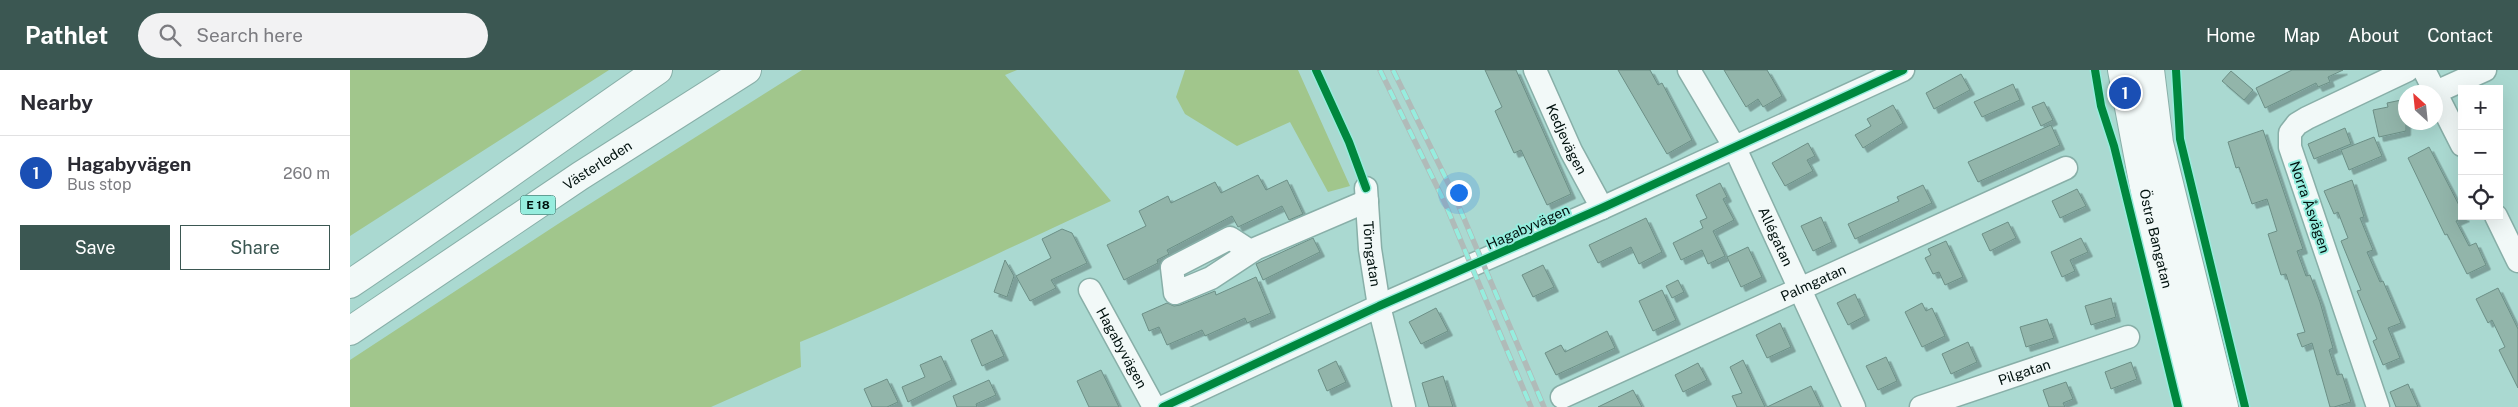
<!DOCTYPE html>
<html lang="en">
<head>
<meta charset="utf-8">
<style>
  body { margin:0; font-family:"Public Sans",sans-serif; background:#f2f2f3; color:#2b2b33 }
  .controls { position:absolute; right:15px; top:15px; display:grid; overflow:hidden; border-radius:0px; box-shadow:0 5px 20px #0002 }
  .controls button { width:45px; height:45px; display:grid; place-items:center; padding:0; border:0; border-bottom:1px solid #e1e1e2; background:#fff; color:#2b2b33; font:25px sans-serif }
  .compass { position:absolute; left:2048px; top:15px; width:45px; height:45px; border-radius:50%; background:#fff; box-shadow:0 5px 20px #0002; rotate:333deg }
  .you { position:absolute; left:1108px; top:122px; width:18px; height:18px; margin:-12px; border:4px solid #fff; border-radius:50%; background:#1a73e8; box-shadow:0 0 0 8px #1a73e833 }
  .badge { display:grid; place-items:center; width:32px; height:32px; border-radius:50%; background:#3b5752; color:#fff; font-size:16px; font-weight:700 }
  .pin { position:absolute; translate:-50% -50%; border:2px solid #fff; box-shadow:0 1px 5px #0006 }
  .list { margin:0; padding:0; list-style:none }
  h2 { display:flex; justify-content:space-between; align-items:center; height:65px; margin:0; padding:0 20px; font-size:21px }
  h2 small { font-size:16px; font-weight:400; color:#7c7c81 }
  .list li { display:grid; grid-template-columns:32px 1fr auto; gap:15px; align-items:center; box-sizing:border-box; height:75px; padding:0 20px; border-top:1px solid #e1e1e2 }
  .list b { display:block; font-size:19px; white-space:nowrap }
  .list p { margin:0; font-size:16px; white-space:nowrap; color:#7c7c81 }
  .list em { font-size:16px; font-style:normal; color:#7c7c81 }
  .actions { display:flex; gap:10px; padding:15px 20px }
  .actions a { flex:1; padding:11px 0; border:1px solid #3b5752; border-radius:0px; text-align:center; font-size:18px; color:#3b5752 }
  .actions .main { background:#3b5752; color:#fff }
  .icon { flex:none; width:28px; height:28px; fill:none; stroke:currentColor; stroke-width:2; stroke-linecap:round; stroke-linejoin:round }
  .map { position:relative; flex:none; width:2168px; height:337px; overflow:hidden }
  header { display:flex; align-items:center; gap:30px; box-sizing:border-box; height:70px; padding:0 25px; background:#3b5752; color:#fff }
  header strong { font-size:24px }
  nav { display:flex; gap:28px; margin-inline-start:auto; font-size:18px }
  .search { width:350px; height:45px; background:#f2f2f3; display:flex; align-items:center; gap:12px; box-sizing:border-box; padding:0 18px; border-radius:28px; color:#7c7c81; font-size:19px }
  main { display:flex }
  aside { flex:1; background:#fff }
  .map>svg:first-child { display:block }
  .green { fill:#a1c68c }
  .building { fill:#92b5aa; stroke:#6c8f86; filter:url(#shadow) }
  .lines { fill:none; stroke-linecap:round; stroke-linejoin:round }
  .minor-casing { stroke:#88afa8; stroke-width:25 }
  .major-casing { stroke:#88afa8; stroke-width:30 }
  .highway-casing { stroke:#88afa8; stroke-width:30 }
  .minor { stroke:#f2f9f8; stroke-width:22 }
  .major { stroke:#f2f9f8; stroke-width:28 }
  .highway { stroke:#f2f9f8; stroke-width:28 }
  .rail-casing { stroke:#b0bbb9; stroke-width:5.5 }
  .rail { stroke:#96edde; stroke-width:4; stroke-dasharray:11; stroke-linecap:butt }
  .cycleway-casing { stroke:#96edde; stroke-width:11 }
  .cycleway { stroke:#00873e; stroke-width:8 }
  .labels { text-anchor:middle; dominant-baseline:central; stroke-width:4; stroke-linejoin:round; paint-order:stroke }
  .shield { fill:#96edde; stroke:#2d534c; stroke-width:1 }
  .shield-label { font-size:12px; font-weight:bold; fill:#00110e }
  .street-label { font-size:14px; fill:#00110e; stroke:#96edde }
</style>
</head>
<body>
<header>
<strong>Pathlet</strong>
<div class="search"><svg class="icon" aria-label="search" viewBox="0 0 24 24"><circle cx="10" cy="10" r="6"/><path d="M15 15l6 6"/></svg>Search here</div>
<nav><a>Home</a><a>Map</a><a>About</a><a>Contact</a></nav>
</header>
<main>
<aside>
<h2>Nearby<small></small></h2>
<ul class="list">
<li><span class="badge" style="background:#1a4fb4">1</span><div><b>Hagabyvägen</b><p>Bus stop</p></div><em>260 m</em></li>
</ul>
<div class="actions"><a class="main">Save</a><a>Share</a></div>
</aside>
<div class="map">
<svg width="2168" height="337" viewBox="0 0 2168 337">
  <defs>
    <filter id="shadow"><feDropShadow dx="4.5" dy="4.5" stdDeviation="0" flood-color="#0004"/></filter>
  </defs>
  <rect width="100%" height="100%" fill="#aad9d1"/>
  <path class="green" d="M0,0H259L0,166Z
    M452,0H667L655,5L761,131C658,178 556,229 450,272L451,297L361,337H0V290L211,152Z
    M835,0H948L1000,116L978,122L940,52L887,76L835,44L826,27Z"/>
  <path class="building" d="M1135,0H1166L1221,124L1197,135L1171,80L1164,83L1145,41L1152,37Z
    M1268,0H1300L1308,15L1312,13L1342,70L1317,84Z
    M1374,0H1417L1432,26L1413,37L1408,29L1396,37Z
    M1942,0H1993L1978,7L1980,12L1968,17L1966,13L1915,38L1906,18Z
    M1881,1L1903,20L1894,30L1872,11Z
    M1611,4L1620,20L1584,39L1576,23Z
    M1663,14L1670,30L1632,47L1624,32Z
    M2056,29V61L2029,67L2023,40L2038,37L2037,33Z
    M1694,32L1703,50L1691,56L1682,37Z
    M1543,35L1553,53L1513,78L1505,65L1521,56L1517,49Z
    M1701,55L1710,75L1628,112L1618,92Z
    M1995,58L2001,74L1964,89L1958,74Z
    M1913,60L1953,179L1947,181L1956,206L1960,205L1970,232L1983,278L1979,280L1987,305L1992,304L2001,332L1984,337H1980L1962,273L1952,277L1947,264L1955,262L1936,204L1931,205L1918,164L1927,161L1917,129L1902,134L1889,97L1886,98L1878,72Z
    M2024,67L2032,86L1999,100L1991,80Z
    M1458,73L1465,86L1457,90L1463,101L1435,116L1422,93Z
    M2079,77L2112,141V146L2115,147L2106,151L2119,176L2126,173L2136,195L2117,204L2097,164L2095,165L2058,88Z
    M908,105L916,120L937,110L953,144L939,150L932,136L888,157L882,146L817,180L819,184L807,190L808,193L774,210L757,175L796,156L789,141L818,126L821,133L865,112L871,123Z
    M2002,110L2014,147L2010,148L2023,180L2017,182L2030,212L2033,211L2051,253L2038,258L2050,288L2033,295L2023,271L2027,269L2007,221L2011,220L1991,171L1998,168L1988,142L1984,144L1974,121Z
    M1370,113L1377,127L1373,129L1384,150L1363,161L1375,186L1358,194L1352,180L1331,190L1323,173L1353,158L1350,151L1357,148L1346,125Z
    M1573,115L1582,133L1505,169L1498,154L1549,131L1547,127Z
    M1727,119L1736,136L1710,148L1702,131Z
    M1471,147L1482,172L1463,181L1451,156Z
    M1296,148L1312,182L1289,194L1281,177L1248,193L1239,175Z
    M1658,152L1666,168L1640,181L1632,164Z
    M712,159L722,163L737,193L701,210L706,218L680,231L666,206L701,188L692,169Z
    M963,168L970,182L913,210L906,194Z
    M1731,168L1738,182L1720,190L1725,201L1712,207L1701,182Z
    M1596,171L1613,207L1595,215L1589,202L1583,204L1575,188L1581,185L1578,179Z
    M1398,177L1412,207L1391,217L1377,187Z
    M655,190L664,206L657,227L644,222Z
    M1193,195L1204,217L1183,227L1172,205Z
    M906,207L921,243L897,253L895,248L855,266L852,260L817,275L809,257L799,261L792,244L817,233L824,236L830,235L865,221L866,225Z
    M1328,210L1334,222L1322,228L1316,216Z
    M2148,218L2168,259V318L2149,280L2155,277L2142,250L2138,253L2126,229Z
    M1312,220L1326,250L1303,261L1289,231Z
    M1505,224L1515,246L1498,255L1487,233Z
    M1761,228L1766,247L1741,255L1735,236Z
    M1572,233L1576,241L1582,238L1595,266L1572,277L1555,242Z
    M1086,238L1098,261L1071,274L1059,252Z
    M1697,249L1704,268L1676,277L1670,257Z
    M1430,253L1441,277L1417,288L1406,265Z
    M642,260L654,286L632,296L621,270Z
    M1257,261L1265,278L1206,305L1195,283L1211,275L1215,282Z
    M1618,272L1627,292L1601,304L1592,284Z
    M591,286L602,310L558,332L552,317L575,307L570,295Z
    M1536,287L1547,311L1528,320L1516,296Z
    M1393,290L1415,337H1387L1382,326L1392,323L1380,297Z
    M986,291L996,312L977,321L968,300Z
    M1781,292L1787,309L1761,319L1755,302Z
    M1348,293L1357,310L1333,322L1325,305Z
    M751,300L769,337H739L727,311Z
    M1093,306L1103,337H1079L1072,313Z
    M537,309L548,332L537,337H522L514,319Z
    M639,310L646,325L626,334L627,337H607L603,326Z
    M1716,312L1723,329L1713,333L1715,337H1699L1693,320Z
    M2058,314L2068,337H2046L2040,322Z
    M1461,316L1471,337H1417Z
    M1283,320L1292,337H1248Z"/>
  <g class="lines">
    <g class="minor-casing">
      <g id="minor">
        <path id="s1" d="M1185,0L1221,81L1252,138"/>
        <path id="s2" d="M1339,0L1384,76L1504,337"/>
        <path d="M2074,0L2112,75"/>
        <path d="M2086,22L2135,0"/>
        <path id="s3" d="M1016,118L1020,179L1029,236L1054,337"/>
        <path d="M2146,146L2168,191"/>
        <path d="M905,179L861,208L825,223L822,198L880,168L900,181L1017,131"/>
        <path id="s4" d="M740,220L804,337"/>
        <path id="s5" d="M1212,327L1716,98"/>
        <path d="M813,337L1029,236L1252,138L1553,0"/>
        <path id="s6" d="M1571,337L1778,267"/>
        <path d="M2028,337L1940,77V63L1947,54L1957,48L2058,0"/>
      </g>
    </g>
    <g class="major-casing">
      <g id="major">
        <path id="s7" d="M1772,0L1798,138L1847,337"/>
        <path d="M1800,0L1809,73L1874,337"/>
      </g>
    </g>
    <g class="highway-casing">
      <g id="highway">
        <path d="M0,214C104,144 205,71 308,0"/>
        <path id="s8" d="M0,261L230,106L397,0"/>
      </g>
    </g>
    <use href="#minor" class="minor"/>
    <use href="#major" class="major"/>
    <use href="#highway" class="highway"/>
    <g class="rail-casing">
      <path id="rail" d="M1030,0L1094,131L1181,337
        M1043,0L1104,125L1194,337"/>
    </g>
    <use href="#rail" class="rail"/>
    <g class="cycleway-casing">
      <path id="cycleway" d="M966,0L999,72L1016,118
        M1745,0L1751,36L1764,76L1828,337
        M1826,0L1830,69L1895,337
        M813,337L1029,236L1252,138L1553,0"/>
    </g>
    <use href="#cycleway" class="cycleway"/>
  </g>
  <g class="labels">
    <rect class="shield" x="170.5" y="125.5" width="35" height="19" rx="4"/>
    <g class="shield-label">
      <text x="188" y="135">E 18</text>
    </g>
    <g class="street-label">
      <text stroke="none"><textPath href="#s1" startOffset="76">Kedjevägen</textPath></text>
      <text stroke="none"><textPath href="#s8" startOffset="298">Västerleden</textPath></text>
      <text transform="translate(1960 137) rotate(71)">Norra Åsvägen</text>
      <text transform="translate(1178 157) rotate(-24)">Hagabyvägen</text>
      <text stroke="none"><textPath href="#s2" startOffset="188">Allégatan</textPath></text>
      <text stroke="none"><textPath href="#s7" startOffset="172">Östra Bangatan</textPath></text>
      <text stroke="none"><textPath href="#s3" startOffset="66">Törngatan</textPath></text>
      <text stroke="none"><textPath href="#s5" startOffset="276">Palmgatan</textPath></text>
      <text stroke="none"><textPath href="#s4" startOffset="66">Hagabyvägen</textPath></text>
      <text stroke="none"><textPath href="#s6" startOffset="109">Pilgatan</textPath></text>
    </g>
  </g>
</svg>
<div class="controls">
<button>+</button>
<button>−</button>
<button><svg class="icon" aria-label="locate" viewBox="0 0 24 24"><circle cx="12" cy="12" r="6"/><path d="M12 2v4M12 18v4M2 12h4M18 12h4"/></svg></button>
</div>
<svg class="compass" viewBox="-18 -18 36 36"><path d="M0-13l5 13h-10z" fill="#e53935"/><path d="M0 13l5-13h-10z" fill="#7c7c81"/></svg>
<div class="you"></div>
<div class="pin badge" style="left:1775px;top:23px;background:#1a4fb4">1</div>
</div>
</main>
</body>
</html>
